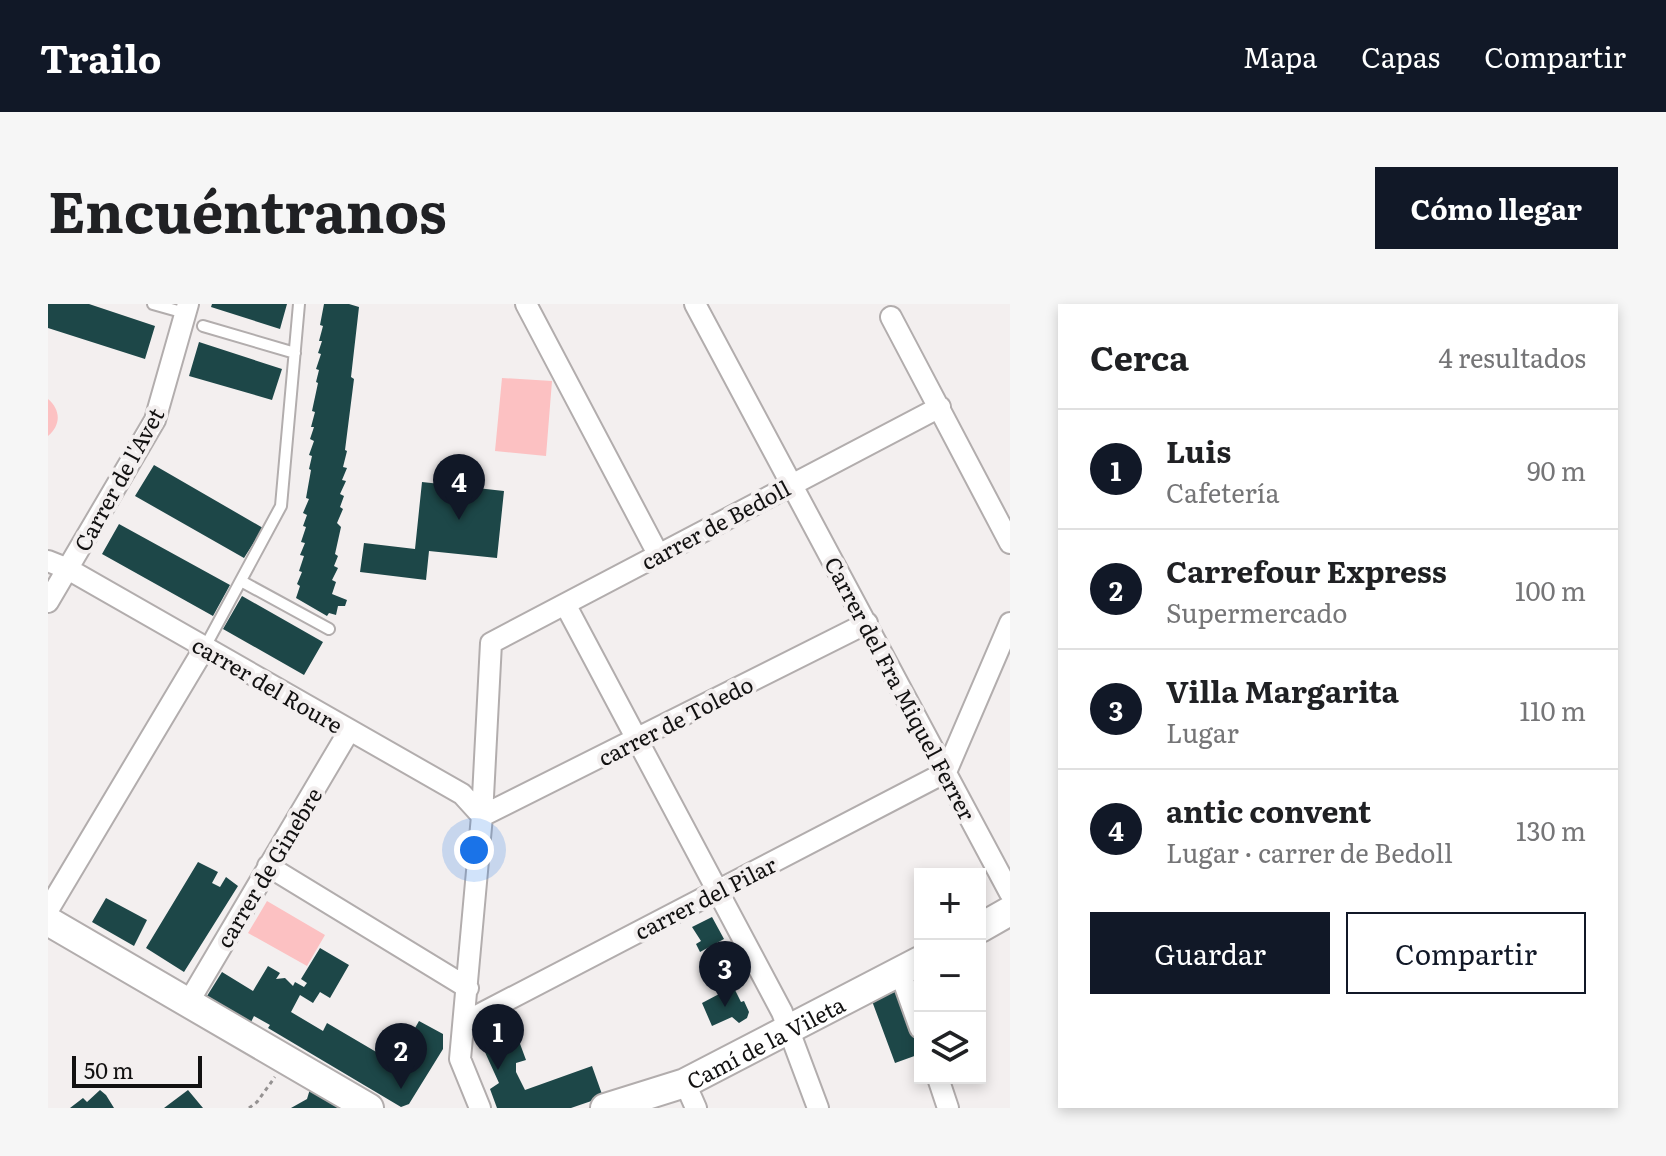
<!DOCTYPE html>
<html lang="es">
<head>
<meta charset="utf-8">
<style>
  body { margin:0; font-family:Literata,serif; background:#f6f6f6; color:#202124 }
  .controls { position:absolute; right:24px; bottom:24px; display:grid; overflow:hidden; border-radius:0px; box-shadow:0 4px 12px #0003 }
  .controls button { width:72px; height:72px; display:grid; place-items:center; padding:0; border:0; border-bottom:2px solid #e0e0e0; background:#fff; color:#202124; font:40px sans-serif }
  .scale { position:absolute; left:24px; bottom:20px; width:130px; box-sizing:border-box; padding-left:8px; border:4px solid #121111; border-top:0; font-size:22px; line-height:28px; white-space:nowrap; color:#121111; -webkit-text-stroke:6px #f3efef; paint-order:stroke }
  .you { position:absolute; left:426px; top:546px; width:28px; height:28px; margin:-20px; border:6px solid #fff; border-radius:50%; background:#1a73e8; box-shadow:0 0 0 12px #1a73e833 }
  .badge { display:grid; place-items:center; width:52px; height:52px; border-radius:50%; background:#111827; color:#fff; font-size:26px; font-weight:700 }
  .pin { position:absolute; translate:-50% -66px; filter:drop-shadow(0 2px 4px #0008) }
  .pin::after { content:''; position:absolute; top:42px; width:28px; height:24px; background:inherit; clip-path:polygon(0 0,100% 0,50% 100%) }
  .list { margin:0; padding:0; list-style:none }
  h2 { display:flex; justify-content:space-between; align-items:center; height:104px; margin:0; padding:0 32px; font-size:34px }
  h2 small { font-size:26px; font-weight:400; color:#757577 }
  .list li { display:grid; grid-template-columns:52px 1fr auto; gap:24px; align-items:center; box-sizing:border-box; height:120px; padding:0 32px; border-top:2px solid #e0e0e0 }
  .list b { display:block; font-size:30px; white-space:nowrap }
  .list p { margin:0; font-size:26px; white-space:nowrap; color:#757577 }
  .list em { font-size:26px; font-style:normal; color:#757577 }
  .actions { display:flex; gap:16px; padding:24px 32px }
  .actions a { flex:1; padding:18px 0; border:2px solid #111827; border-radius:0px; text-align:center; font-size:28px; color:#111827 }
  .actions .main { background:#111827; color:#fff }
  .icon { flex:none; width:44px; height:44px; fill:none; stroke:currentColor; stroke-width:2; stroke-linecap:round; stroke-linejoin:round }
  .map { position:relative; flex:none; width:962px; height:804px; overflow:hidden; border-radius:0px }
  header { display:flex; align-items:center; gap:48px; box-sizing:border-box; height:112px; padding:0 40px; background:#111827; color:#fff }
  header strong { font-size:38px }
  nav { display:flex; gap:44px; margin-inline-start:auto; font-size:28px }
  .intro { display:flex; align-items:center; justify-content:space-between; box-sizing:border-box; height:192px; padding:0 48px }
  h1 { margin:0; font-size:56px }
  .button { padding:20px 36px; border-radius:0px; background:#111827; color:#fff; font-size:28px; font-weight:700 }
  main { display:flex; gap:48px; padding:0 48px }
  aside { flex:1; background:#fff; border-radius:0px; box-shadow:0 4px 12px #0003 }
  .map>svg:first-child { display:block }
  .green { fill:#fcc1c2 }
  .building { fill:#1d4748 }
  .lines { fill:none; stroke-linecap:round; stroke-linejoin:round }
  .lane-casing { stroke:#b2adad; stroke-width:14 }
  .street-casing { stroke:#b2adad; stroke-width:24 }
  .secondary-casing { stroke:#b2adad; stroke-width:32 }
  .path { stroke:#959292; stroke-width:3; stroke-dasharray:4 4; stroke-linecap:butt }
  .lane { stroke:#fff; stroke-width:10 }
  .street { stroke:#fff; stroke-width:20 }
  .secondary { stroke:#fff; stroke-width:28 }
  .labels { text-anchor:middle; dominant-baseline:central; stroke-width:8; stroke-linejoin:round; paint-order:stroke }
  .street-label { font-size:22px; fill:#121111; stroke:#f3efef }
</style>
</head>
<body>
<header>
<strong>Trailo</strong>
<nav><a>Mapa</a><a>Capas</a><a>Compartir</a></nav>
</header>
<div class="intro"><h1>Encuéntranos</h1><a class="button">Cómo llegar</a></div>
<main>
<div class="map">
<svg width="962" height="804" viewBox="0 0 962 804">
  <rect width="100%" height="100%" fill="#f3efef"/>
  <path class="green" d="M454,74L504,77L498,152L447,147Z
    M0,95C13,106 13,121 0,132Z
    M219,597L277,631L259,662L200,629Z"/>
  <path class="building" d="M0,0H41L107,22L97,55L0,24Z
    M164,0H239L232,25L163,3Z
    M276,0H301L311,3L303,73L306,75L297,146L299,147L295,163L299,164L294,176L298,177L292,190L296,192L292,203L295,205L289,219L293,223L287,250L290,252L286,262L290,264L284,276L288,278L284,290L299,296L297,302H290L288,311L281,309L279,312L248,294L252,282L249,280L254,268L251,267L256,252L252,251L257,239L253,238L258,223L255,222L259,211L255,209L261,195L258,194L263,166L261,165L264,152L261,151L266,137L262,135L266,123H263L267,108L264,107L270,79L268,78L271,66L268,65L273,50L270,49L274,37H271L275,22L272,21Z
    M151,38L234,65L224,96L141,72Z
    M106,161L215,224L196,254L87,192Z
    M374,178L456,187L449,254L381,247L378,276L312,268L316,239L367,245Z
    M71,220L182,281L165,312L54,250Z
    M194,292L275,338L256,371L175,325Z
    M150,558L170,568L164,579L172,583L178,573L190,582L136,668L98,644Z
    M58,594L99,616L86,642L44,618Z
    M664,613L676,635L652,648L648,640L653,637L644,623Z
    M272,644L301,661L282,694L272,688L265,699L252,691L243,708L275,727L279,719L347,759L371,717L395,730V745L361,800L353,803L220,724L222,721L206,712L203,718L159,692L174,668L205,687L220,662L232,669L228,675L237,674L245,682L247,678L256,683L259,679L253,675Z
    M683,678L693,698L696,697L701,708L699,714L691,719L684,713L664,722L654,699L673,689L672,683Z
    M849,687L872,750L847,759L824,697Z
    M464,718L478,756L468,759V768L477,786L544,762L555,793L523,804H449L442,785L451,779L431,735Z
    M262,785L294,804H243L259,795Z
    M52,786L58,791L66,804H22L35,794L39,798Z
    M140,786L155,804H116Z"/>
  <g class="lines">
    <g class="lane-casing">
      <path id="lane" d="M105,0L137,9
        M155,22L247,49
        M193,277L281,325
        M157,343L233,202L251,0"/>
    </g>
    <g class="street-casing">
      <path id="street" d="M478,0L610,250
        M647,0L962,589
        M843,13L962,239
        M0,257L20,265L414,490L434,512L819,319
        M0,298L107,116L140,0
        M517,300L734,708L770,804
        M220,562L420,684
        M0,606L157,343
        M852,668L872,724
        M140,699L301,427
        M417,718L898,468L962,319
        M890,774L900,804
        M637,779L648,804
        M432,804L412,755L434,512L443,339L892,103"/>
    </g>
    <g class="secondary-casing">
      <g id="secondary">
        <path d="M0,617L321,804"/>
        <path d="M932,624L962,607"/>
        <path id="s1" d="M557,804L637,779L872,657"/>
      </g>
    </g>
    <path class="path" d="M201,804L209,798L227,773"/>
    <use href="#lane" class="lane"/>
    <use href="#street" class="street"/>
    <use href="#secondary" class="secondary"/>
  </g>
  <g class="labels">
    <g class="street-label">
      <text transform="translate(70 175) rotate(-61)">Carrer de l'Avet</text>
      <text transform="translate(667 220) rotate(-28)">carrer de Bedoll</text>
      <text transform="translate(220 380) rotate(30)">carrer del Roure</text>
      <text transform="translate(853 384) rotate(62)">Carrer del Fra Miquel Ferrer</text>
      <text transform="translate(627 416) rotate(-27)">carrer de Toledo</text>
      <text transform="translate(220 563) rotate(-59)">carrer de Ginebre</text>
      <text transform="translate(657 593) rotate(-27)">carrer del Pilar</text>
      <text stroke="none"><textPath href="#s1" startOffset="174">Camí de la Vileta</textPath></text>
    </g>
  </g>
</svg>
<div class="controls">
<button>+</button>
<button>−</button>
<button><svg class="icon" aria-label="layers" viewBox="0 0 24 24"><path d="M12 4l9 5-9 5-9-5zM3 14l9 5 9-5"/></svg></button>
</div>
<div class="scale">50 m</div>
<div class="you"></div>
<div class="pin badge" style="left:450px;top:766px">1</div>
<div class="pin badge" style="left:353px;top:785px">2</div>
<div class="pin badge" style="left:677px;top:703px">3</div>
<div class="pin badge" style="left:411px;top:216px">4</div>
</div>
<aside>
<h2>Cerca<small>4 resultados</small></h2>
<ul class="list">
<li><span class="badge">1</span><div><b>Luis</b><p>Cafetería</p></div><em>90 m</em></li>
<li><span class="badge">2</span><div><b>Carrefour Express</b><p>Supermercado</p></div><em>100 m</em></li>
<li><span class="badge">3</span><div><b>Villa Margarita</b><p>Lugar</p></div><em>110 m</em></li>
<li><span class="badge">4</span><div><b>antic convent</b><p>Lugar · carrer de Bedoll</p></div><em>130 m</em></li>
</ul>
<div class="actions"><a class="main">Guardar</a><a>Compartir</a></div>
</aside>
</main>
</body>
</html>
